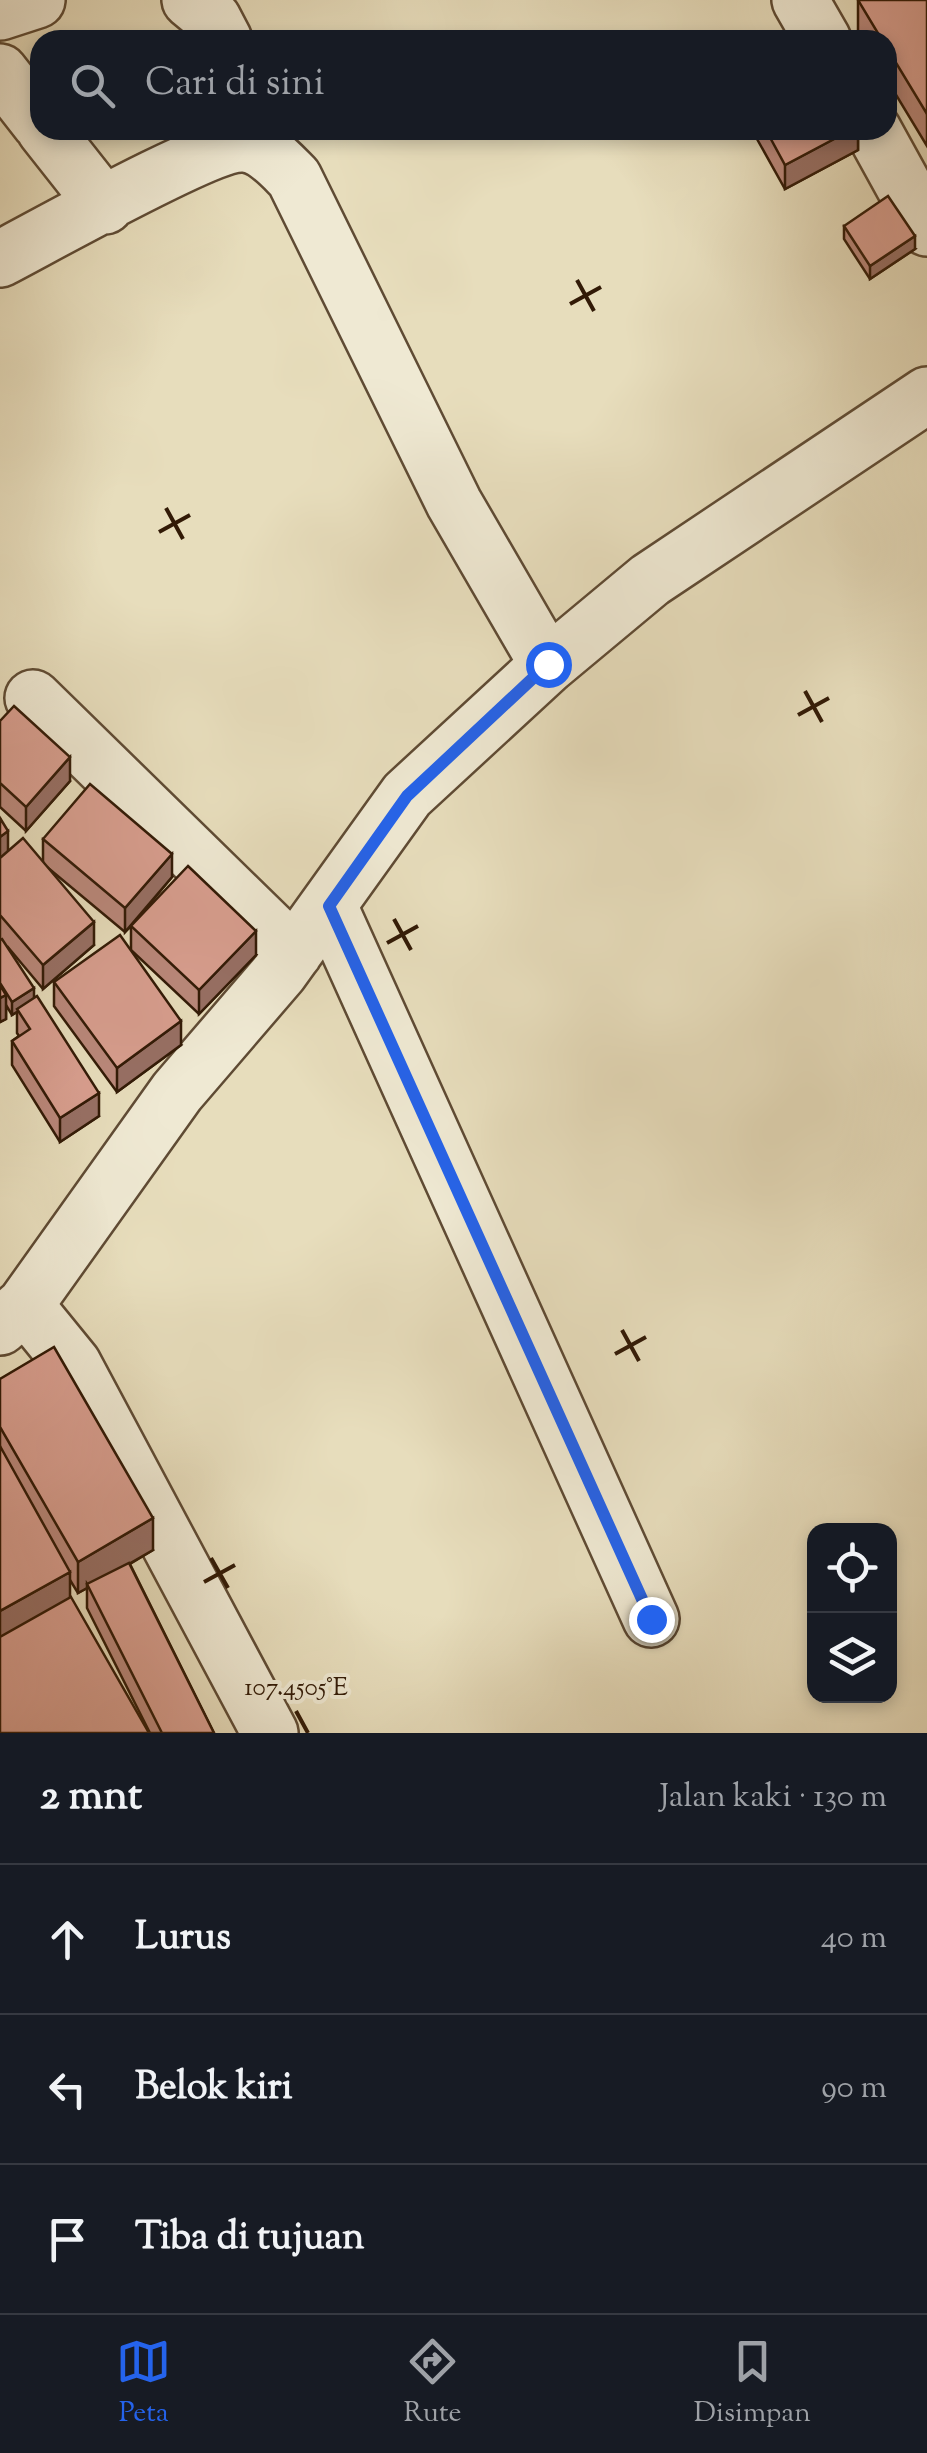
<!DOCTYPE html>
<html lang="id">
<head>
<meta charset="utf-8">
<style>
  body { margin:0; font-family:"Sorts Mill Goudy",serif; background:#20242c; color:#f1f3f6 }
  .controls { position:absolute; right:30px; bottom:30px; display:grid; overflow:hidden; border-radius:20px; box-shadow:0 5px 15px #0003 }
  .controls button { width:90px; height:90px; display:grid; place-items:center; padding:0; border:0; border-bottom:2px solid #363941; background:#171b24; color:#f1f3f6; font:50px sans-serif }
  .stop { position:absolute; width:30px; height:30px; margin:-22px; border:8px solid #2563eb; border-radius:50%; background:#fff }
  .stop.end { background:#2563eb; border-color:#fff; box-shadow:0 2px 10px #0008 }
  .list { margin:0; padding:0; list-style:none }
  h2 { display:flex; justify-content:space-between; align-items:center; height:130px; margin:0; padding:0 40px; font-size:42px }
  h2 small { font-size:32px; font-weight:400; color:#9ea1a6 }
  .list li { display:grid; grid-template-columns:65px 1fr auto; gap:30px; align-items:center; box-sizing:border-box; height:150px; padding:0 40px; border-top:2px solid #363941 }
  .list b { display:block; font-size:38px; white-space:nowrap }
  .list em { font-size:32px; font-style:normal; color:#9ea1a6 }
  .icon { flex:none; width:55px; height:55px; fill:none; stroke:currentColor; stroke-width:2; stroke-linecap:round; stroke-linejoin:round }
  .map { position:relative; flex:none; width:927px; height:1733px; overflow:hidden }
  .search { position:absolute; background:#171b24; box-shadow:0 5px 15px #0003; left:30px; right:30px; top:30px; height:110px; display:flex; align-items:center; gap:25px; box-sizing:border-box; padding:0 35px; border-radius:30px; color:#9ea1a6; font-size:38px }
  .sheet { height:580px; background:#171b24 }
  nav { display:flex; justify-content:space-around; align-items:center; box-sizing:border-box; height:140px; border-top:2px solid #363941; background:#171b24; font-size:28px; color:#9ea1a6 }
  nav a { display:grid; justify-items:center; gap:5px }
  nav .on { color:#2563eb }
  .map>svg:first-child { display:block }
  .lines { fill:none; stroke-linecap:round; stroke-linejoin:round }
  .minor-casing { stroke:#5f4b34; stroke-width:60 }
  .minor { stroke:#efe9d3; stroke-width:55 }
  .wall { fill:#ba887b; stroke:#321a06; stroke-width:2.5 }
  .shaded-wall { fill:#976f64; stroke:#321a06; stroke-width:2.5 }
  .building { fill:#d89e8f; stroke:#321a06; stroke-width:2.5 }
  .route { stroke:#2563eb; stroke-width:12 }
  .ticks { fill:none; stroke:#321a06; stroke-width:4 }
  .ticks-label { font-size:25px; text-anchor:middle; fill:#321a06; stroke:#efe9d3; stroke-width:8; stroke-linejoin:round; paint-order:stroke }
</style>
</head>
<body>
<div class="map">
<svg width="927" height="1733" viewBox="0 0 927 1733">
  <rect width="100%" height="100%" fill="#e7ddbc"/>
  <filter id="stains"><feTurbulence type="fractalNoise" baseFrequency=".002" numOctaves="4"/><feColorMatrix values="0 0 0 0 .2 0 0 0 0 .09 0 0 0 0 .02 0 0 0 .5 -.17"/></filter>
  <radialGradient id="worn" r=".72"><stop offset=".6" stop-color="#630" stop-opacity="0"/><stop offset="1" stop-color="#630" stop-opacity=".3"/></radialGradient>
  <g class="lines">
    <g class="minor-casing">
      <path id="minor" d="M190,0L213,19L224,40
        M800,0L823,40
        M0,12L37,0
        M0,72L40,123
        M45,130L105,206
        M873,130L927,228
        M0,259C41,238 210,142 244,144C264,145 281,165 294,178L454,503L548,665
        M33,698L294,953
        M329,906L651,1619
        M25,1305L73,1364L270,1733
        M0,1327L25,1305L177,1092L280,972L407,795L548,665L650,580L927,395"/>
    </g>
    <use href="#minor" class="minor"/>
  </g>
  <path class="wall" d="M858,0H927V146L887,80V40H863L858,31Z
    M752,130H858V150L785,189Z
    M844,226L915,249L870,279L844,239Z
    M0,721L70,781L26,831L0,807Z
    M0,818L8,851L43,862V839L172,877L132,925L256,955L199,1014L131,950V926L125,932L47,867L94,945L43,989L7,946L99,1116L60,1142L12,1065V1041L19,1036L17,1033V1012L12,1015L6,1005V1019L0,1022Z
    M54,982L181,1045L117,1092L54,1006Z
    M0,1379L153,1550L130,1564L214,1733H150L87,1608V1588L78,1593L70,1580L0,1733Z"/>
  <path class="shaded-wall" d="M851,130H858V150L785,189V165Z
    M915,236V249L870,279V266Z
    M70,757V781L26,831V807Z
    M8,831V855L0,860V837Z
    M172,854V877L125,932V908Z
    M94,922V945L43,989V965Z
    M256,931V955L199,1014V990Z
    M34,988V1001L12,1015V1002Z
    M6,995V1019L0,1022V998Z
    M181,1021V1045L117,1092V1068Z
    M99,1093V1116L60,1142V1118Z
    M153,1518V1550L89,1587L87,1584V1588L78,1593V1562Z
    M70,1572V1604L0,1643V1611Z"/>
  <path class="building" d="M858,0H927V114L887,48V40H882Z
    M766,130H851L785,165Z
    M888,196L915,236L870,266L844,226Z
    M14,706L70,757L26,807L0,783V721Z
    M90,784L172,854L125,908L43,839Z
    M0,818L8,831L0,837Z
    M23,838L94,922L43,965L0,915V858Z
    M188,866L256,931L199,990L131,926Z
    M120,935L181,1021L117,1068L54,982Z
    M2,939L34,988L12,1002L0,983V940Z
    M0,985L6,995L0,998Z
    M37,996L99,1093L60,1118L12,1041L30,1029L17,1009Z
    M54,1347L153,1518L78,1562L0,1427V1379Z
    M0,1446L70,1572L0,1611Z
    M129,1563L214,1733H162L87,1584Z
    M71,1597L149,1733H0V1637Z"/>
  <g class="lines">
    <path class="route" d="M548,664L407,796L329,906L651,1619"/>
  </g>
  <path class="ticks" d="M577,280L594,311M570,304L601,287M166,508L183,539M159,532L190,515M805,691L822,722M798,715L829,698M394,919L411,950M387,943L418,926M622,1330L639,1361M615,1354L646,1337M211,1558L228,1588M204,1582L235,1565M296,1711L308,1733"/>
  <g class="ticks-label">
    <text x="296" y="1695">107.4505°E</text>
  </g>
  <rect width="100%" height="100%" filter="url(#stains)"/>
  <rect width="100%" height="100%" fill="url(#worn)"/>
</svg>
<div class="controls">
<button><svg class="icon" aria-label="locate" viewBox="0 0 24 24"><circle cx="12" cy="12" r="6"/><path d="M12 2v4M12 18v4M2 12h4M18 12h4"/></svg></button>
<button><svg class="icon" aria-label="layers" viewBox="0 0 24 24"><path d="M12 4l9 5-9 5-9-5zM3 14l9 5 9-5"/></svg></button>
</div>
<div class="stop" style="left:548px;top:664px"></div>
<div class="stop end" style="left:651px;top:1619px"></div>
<div class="search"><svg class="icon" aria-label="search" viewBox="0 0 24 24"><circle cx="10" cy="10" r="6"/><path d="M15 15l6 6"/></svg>Cari di sini</div>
</div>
<section class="sheet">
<h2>2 mnt<small>Jalan kaki · 130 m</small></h2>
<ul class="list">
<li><svg class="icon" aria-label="ahead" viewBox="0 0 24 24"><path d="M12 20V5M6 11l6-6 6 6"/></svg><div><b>Lurus</b></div><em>40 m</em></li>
<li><svg class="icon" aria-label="left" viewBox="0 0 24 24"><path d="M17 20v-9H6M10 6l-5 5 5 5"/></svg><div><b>Belok kiri</b></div><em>90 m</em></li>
<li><svg class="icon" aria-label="arrive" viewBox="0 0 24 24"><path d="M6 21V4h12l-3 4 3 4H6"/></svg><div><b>Tiba di tujuan</b></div></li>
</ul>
</section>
<nav>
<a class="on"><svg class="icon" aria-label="map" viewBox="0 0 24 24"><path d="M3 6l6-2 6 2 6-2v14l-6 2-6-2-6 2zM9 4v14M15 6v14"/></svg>Peta</a>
<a><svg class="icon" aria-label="directions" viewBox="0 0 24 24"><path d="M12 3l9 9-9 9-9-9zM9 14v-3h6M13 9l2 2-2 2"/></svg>Rute</a>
<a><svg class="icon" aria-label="saved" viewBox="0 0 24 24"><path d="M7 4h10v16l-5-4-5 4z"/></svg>Disimpan</a>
</nav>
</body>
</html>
